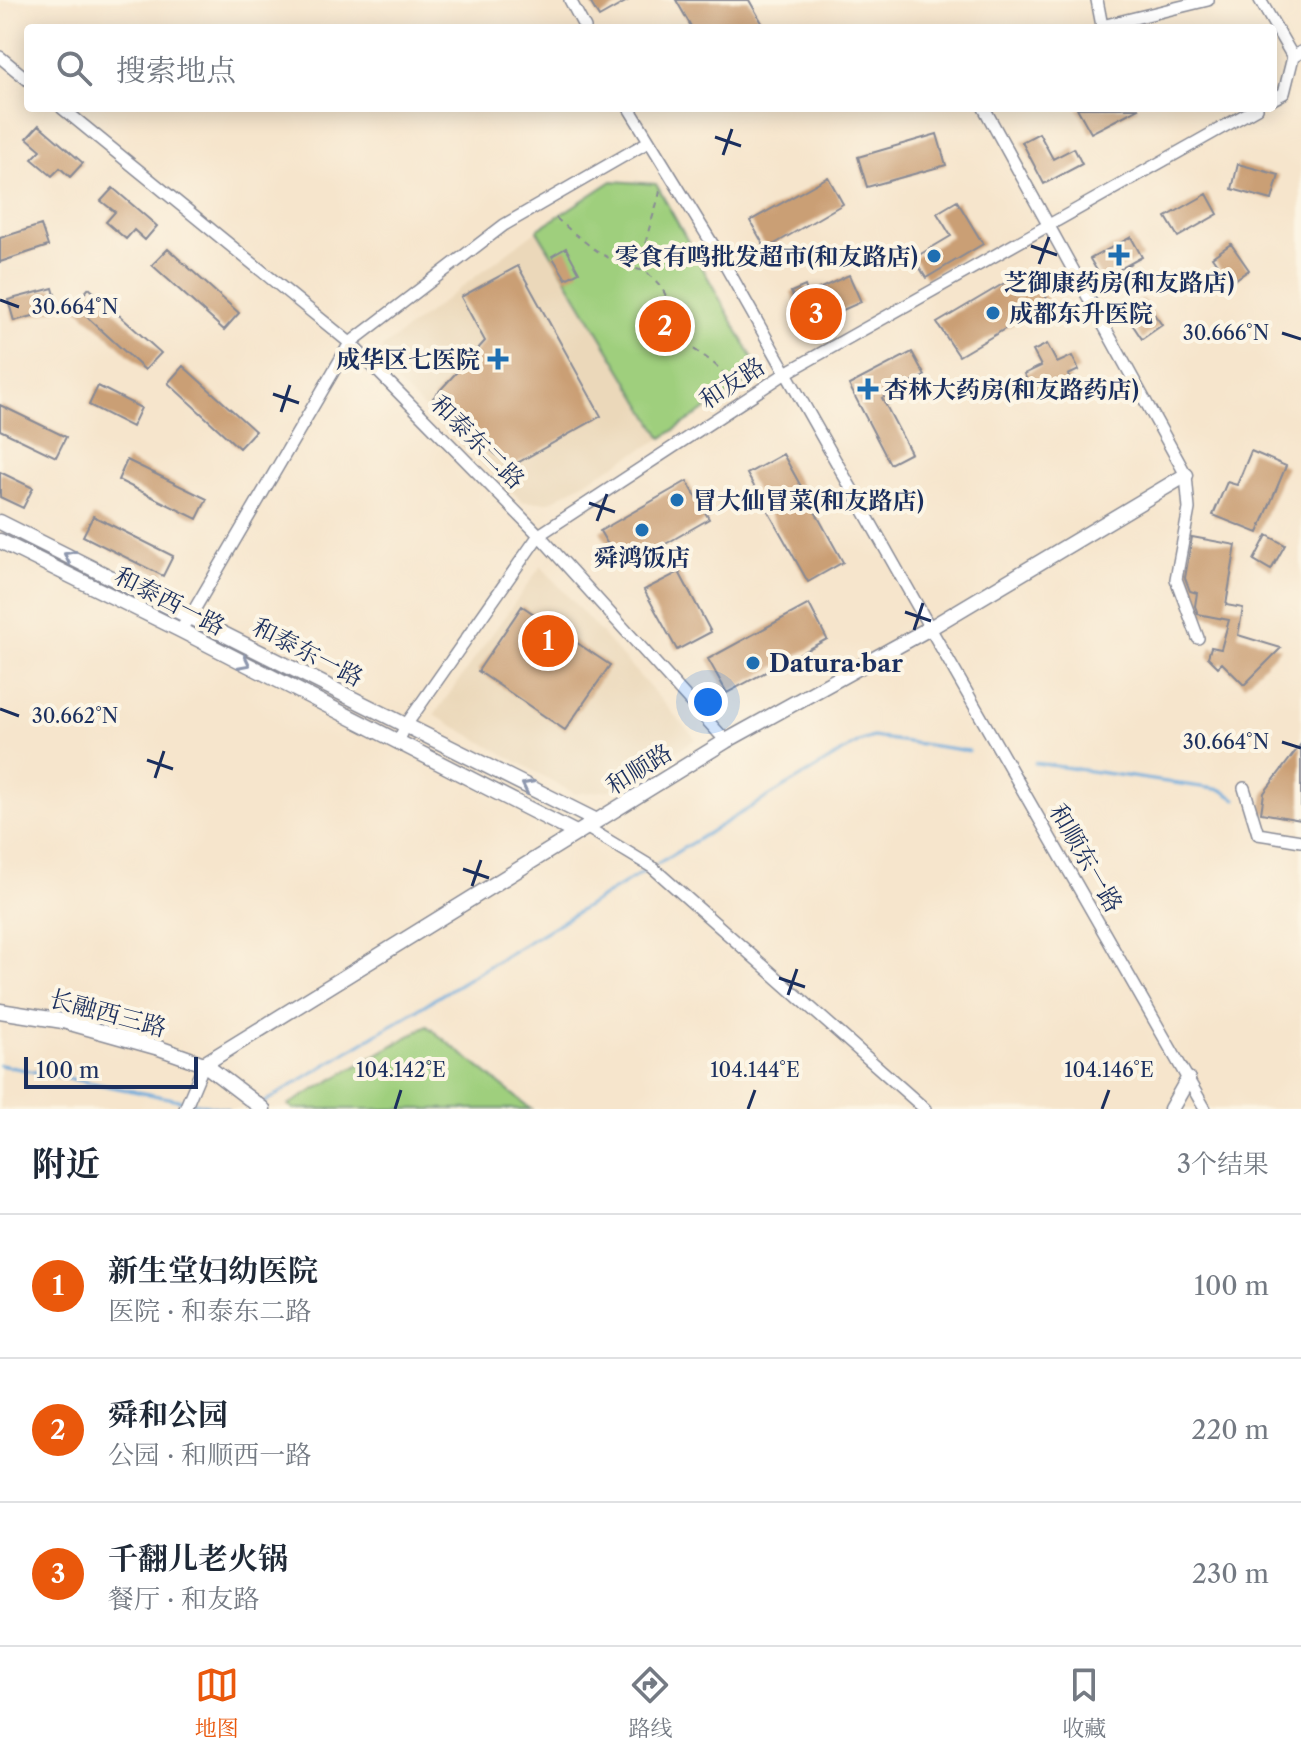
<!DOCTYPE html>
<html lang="zh">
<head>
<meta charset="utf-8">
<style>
  body { margin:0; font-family:"Libre Caslon Text","Noto Serif SC",serif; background:#f2f2f3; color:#1f2937 }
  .scale { position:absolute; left:24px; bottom:20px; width:174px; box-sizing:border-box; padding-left:8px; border:4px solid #1b2f5e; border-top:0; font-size:22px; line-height:28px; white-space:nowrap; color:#1b2f5e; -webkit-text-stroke:6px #fcf5e5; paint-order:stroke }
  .you { position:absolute; left:708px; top:702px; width:28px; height:28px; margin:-20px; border:6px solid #fff; border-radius:50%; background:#1a73e8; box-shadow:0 0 0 12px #1a73e833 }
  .badge { display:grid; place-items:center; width:52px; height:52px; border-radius:50%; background:#ea580c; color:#fff; font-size:26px; font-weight:700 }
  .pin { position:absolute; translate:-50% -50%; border:4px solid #fff; box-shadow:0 2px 8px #0006 }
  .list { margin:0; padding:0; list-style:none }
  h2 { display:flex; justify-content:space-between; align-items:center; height:104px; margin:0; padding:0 32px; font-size:34px }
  h2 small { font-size:26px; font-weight:400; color:#747a83 }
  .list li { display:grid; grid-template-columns:52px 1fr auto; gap:24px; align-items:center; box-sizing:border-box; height:144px; padding:0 32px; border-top:2px solid #e0e1e3 }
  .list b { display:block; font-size:30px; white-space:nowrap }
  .list p { margin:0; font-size:26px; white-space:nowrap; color:#747a83 }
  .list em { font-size:26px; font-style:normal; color:#747a83 }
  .icon { flex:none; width:44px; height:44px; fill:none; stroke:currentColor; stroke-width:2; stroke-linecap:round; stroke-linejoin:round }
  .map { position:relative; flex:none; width:1301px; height:1109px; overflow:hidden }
  .search { position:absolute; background:#fff; box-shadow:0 4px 20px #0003; left:24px; right:24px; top:24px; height:88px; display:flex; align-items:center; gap:20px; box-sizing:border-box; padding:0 28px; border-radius:8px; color:#747a83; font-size:30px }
  .sheet { height:536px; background:#fff }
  nav { display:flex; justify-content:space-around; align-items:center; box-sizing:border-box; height:112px; border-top:2px solid #e0e1e3; background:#fff; font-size:22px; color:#747a83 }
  nav a { display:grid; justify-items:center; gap:4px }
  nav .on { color:#ea580c }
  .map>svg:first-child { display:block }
  .built { fill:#ebd8ba }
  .green { fill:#9fcf7d; stroke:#5d7f6e; stroke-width:2 }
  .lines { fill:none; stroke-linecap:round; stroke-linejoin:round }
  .stream { stroke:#68a8db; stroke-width:3 }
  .building { fill:#ca9f74 }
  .minor-casing { stroke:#888a95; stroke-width:14 }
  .tertiary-casing { stroke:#888a95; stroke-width:17 }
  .path { stroke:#888a95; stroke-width:2; stroke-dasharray:6 6; stroke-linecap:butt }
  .minor { stroke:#fff; stroke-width:11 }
  .tertiary { stroke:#fff; stroke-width:14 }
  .oneway { stroke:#8d97ae }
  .ticks { fill:none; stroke:#1b2f5e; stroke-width:3 }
  .poi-dot { fill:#1f6fb2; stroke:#fcf5e5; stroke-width:3 }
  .labels { text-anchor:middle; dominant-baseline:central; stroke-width:8; stroke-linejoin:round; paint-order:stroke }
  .poi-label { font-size:24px; font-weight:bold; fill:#1b2f5e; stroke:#fcf5e5; text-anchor:start }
  .street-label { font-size:24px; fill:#1b2f5e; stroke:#fcf5e5 }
  .ticks-label { font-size:20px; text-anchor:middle; fill:#1b2f5e; stroke:#fcf5e5; stroke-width:8; stroke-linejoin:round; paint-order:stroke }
</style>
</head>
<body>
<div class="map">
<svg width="1301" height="1109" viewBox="0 0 1301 1109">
  <rect width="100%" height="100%" fill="#fcf5e5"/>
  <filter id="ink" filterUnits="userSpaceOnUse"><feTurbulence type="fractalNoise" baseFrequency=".0125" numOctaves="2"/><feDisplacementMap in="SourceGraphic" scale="16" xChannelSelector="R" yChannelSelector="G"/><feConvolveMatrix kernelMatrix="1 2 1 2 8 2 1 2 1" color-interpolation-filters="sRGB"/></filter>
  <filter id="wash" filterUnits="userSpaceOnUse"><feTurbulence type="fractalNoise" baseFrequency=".006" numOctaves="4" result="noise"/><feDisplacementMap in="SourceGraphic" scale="32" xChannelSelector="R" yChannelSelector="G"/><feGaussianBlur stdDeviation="1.8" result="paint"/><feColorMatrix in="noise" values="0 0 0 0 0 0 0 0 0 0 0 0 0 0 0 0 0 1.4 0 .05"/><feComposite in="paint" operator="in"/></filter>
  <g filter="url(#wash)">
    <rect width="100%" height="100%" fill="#f6e5cc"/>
    <path class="built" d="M537,230L662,438L550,502H523L382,369V348Z
      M541,566L696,739L618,789L575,794L434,715Z"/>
    <path class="green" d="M612,181L656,184L761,373L662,438L537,230Z
      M427,1026L531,1109H293L288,1105Z"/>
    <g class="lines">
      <path class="stream" d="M1035,763L1222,790L1236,799
        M657,864L859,742L873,737L969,751
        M0,1065L184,1101
        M192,1102L227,1109
        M263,1103L650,868"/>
    </g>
    <g id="blocks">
      <path class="building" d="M589,0H629L599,17Z
        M676,0H749L765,28H692Z
        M1077,108H1139L1091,133Z
        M39,125L83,163L70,177L60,168L52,176L32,159L41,150L27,138Z
        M1039,133L1053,159L1074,148L1082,164L1044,184L1022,142Z
        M937,134L946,165L867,187L858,157Z
        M1238,164L1279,175L1272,200L1232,189Z
        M828,177L843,204L766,249L750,221Z
        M113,188L157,226L145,240L134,230L126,239L106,222L115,212L101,201Z
        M1207,194L1218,214L1178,237L1166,217Z
        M957,201L983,244L926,278L914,258L951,236L937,213Z
        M41,225L48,246L0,262V238Z
        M1131,237L1142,257L1102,279L1090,259Z
        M1231,244L1249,270L1230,283L1212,257Z
        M566,248L579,272L566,279L552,256Z
        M168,249L239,313L224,330L152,265Z
        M518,266L601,416L510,467L433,398L485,341L461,297Z
        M849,275L861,302L807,326L791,292L805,286L808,294Z
        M1018,275L1038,281L1049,303L959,356L937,323Z
        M53,288L59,309L14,321L8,300Z
        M89,288L161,353L145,370L74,305Z
        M1143,299L1162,325L1142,339L1124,312Z
        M1047,344L1057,363L1072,356L1079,370L1068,375L1075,389L1058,398L1051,386L1034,395L1024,374L1041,366L1033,351Z
        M912,352L925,376L882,398L911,453L890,464L849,385Z
        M183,366L255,431L239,448L168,383Z
        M98,386L141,408L132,427L89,405Z
        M0,405L66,437L56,457L0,430Z
        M1251,451L1286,466L1258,533L1213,515L1227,482L1237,485Z
        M783,454L843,562L808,582L747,474Z
        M127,460L207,499L197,519L118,480Z
        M0,472L33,488L23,508L0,497Z
        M687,481L709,519L622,569L600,531Z
        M93,516L173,556L163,576L83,536Z
        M1267,535L1285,545L1271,570L1254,560Z
        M1192,537L1236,545L1226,605L1243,608L1238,635L1281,648L1244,685L1222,663L1218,667L1208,657L1211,647L1221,649L1229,620L1198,614L1195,606L1197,593L1190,591L1185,578Z
        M679,572L711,632L677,650L644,590Z
        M809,604L827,639L727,693L708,659Z
        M522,606L610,665L565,730L478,671Z
        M1301,744V820L1261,813L1264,793Z"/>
    </g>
  </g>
  <g filter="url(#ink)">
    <use href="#blocks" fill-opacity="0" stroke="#888a95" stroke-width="2"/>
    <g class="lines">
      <g class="minor-casing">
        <path id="minor" d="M570,0L585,28
          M1097,0L1102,26L1208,0
          M1260,0L1293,57L1301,52
          M0,57L28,80
          M1273,99L1284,93L1293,57
          M62,108L350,343L539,535L726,741
          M629,108L724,263L930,628L1205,1109
          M984,108L1186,475L1189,509L1176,579L1198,638
          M180,630L190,617L350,343L504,225L648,142
          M398,742L406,725L539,535L786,373L1257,108
          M1244,788L1258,834L1301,841
          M586,827L652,867L925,1109
          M185,1109L204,1064"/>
      </g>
      <g class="tertiary-casing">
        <path id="tertiary" d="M0,522L597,821
          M0,541L180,630L576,833
          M0,1011L63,1021L159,1048L204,1064L263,1109
          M204,1064L726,741L930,628L1186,475
          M1171,1109L1188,1079"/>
      </g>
      <path class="path" d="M660,191C656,213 637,251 647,272C650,277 657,281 660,286C672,302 670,316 672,335C697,353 720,361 735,390
        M556,218C583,241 609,265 646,271"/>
      <use href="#minor" class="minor"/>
      <use href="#tertiary" class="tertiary"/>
    </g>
    <defs><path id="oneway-chevron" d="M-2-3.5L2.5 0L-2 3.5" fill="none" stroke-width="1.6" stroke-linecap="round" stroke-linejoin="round" transform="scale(2)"/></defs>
    <g class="oneway">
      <use href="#oneway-chevron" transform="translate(69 556) rotate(-153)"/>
      <use href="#oneway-chevron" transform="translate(245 663) rotate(27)"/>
      <use href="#oneway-chevron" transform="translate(527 786) rotate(-153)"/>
    </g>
  </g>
  <path class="ticks" d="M715,137L741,146M723,155L732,129M1031,246L1057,255M1039,264L1049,237M0,300L19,307M1282,333L1301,339M273,394L299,403M281,412L290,385M589,503L615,512M597,521L607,494M905,612L931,621M914,630L923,603M0,709L19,716M1282,742L1301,748M147,760L173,769M155,778L164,751M463,869L489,878M472,886L481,860M779,978L805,987M788,995L797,969M395,1109L401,1090M748,1109L755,1090M1102,1109L1109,1090"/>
  <g class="poi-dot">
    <path d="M1115 243h8v8h8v8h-8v8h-8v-8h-8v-8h8z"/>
    <circle cx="934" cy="256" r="8"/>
    <circle cx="993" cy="313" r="8"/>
    <path d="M494 347h8v8h8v8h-8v8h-8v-8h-8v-8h8z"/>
    <path d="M864 377h8v8h8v8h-8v8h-8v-8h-8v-8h8z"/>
    <circle cx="677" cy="500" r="8"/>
    <circle cx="642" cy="530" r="8"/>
    <circle cx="753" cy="663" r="8"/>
  </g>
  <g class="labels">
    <g class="poi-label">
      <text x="918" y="256" text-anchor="end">零食有鸣批发超市(和友路店)</text>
      <text x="1119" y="282" text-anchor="middle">芝御康药房(和友路店)</text>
      <text x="1009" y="313">成都东升医院</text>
      <text x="480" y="359" text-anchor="end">成华区七医院</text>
      <text x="884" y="389">杏林大药房(和友路药店)</text>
      <text x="693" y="500">冒大仙冒菜(和友路店)</text>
      <text x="642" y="557" text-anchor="middle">舜鸿饭店</text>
      <text x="769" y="663">Datura·bar</text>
    </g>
    <g class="street-label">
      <text transform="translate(732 383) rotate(-33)">和友路</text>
      <text transform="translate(478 442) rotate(45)">和泰东二路</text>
      <text transform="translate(170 601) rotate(27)">和泰西一路</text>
      <text transform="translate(308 652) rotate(27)">和泰东一路</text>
      <text transform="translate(639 769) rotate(-32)">和顺路</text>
      <text transform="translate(1086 858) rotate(60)">和顺东一路</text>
      <text transform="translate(108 1013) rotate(15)">长融西三路</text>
    </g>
  </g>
  <g class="ticks-label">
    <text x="75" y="314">30.664°N</text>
    <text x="1226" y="340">30.666°N</text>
    <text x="75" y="723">30.662°N</text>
    <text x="1226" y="749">30.664°N</text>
    <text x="401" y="1077">104.142°E</text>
    <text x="755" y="1077">104.144°E</text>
    <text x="1109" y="1077">104.146°E</text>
  </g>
</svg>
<div class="scale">100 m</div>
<div class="you"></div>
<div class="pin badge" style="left:548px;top:641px">1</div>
<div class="pin badge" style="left:665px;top:326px">2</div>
<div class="pin badge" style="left:816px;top:314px">3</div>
<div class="search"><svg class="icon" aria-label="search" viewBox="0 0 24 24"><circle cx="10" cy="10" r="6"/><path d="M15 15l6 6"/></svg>搜索地点</div>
</div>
<section class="sheet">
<h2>附近<small>3个结果</small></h2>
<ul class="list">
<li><span class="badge">1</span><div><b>新生堂妇幼医院</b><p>医院 · 和泰东二路</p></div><em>100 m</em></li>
<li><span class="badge">2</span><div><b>舜和公园</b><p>公园 · 和顺西一路</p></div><em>220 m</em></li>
<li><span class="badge">3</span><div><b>千翻儿老火锅</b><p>餐厅 · 和友路</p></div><em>230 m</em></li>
</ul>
</section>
<nav>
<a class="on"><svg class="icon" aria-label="map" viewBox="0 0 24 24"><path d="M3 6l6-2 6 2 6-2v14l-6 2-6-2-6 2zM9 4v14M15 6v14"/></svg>地图</a>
<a><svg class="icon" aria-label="directions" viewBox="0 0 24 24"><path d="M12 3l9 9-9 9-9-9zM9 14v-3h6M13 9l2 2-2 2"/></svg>路线</a>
<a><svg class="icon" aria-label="saved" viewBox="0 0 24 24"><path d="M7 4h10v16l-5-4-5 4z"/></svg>收藏</a>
</nav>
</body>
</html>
